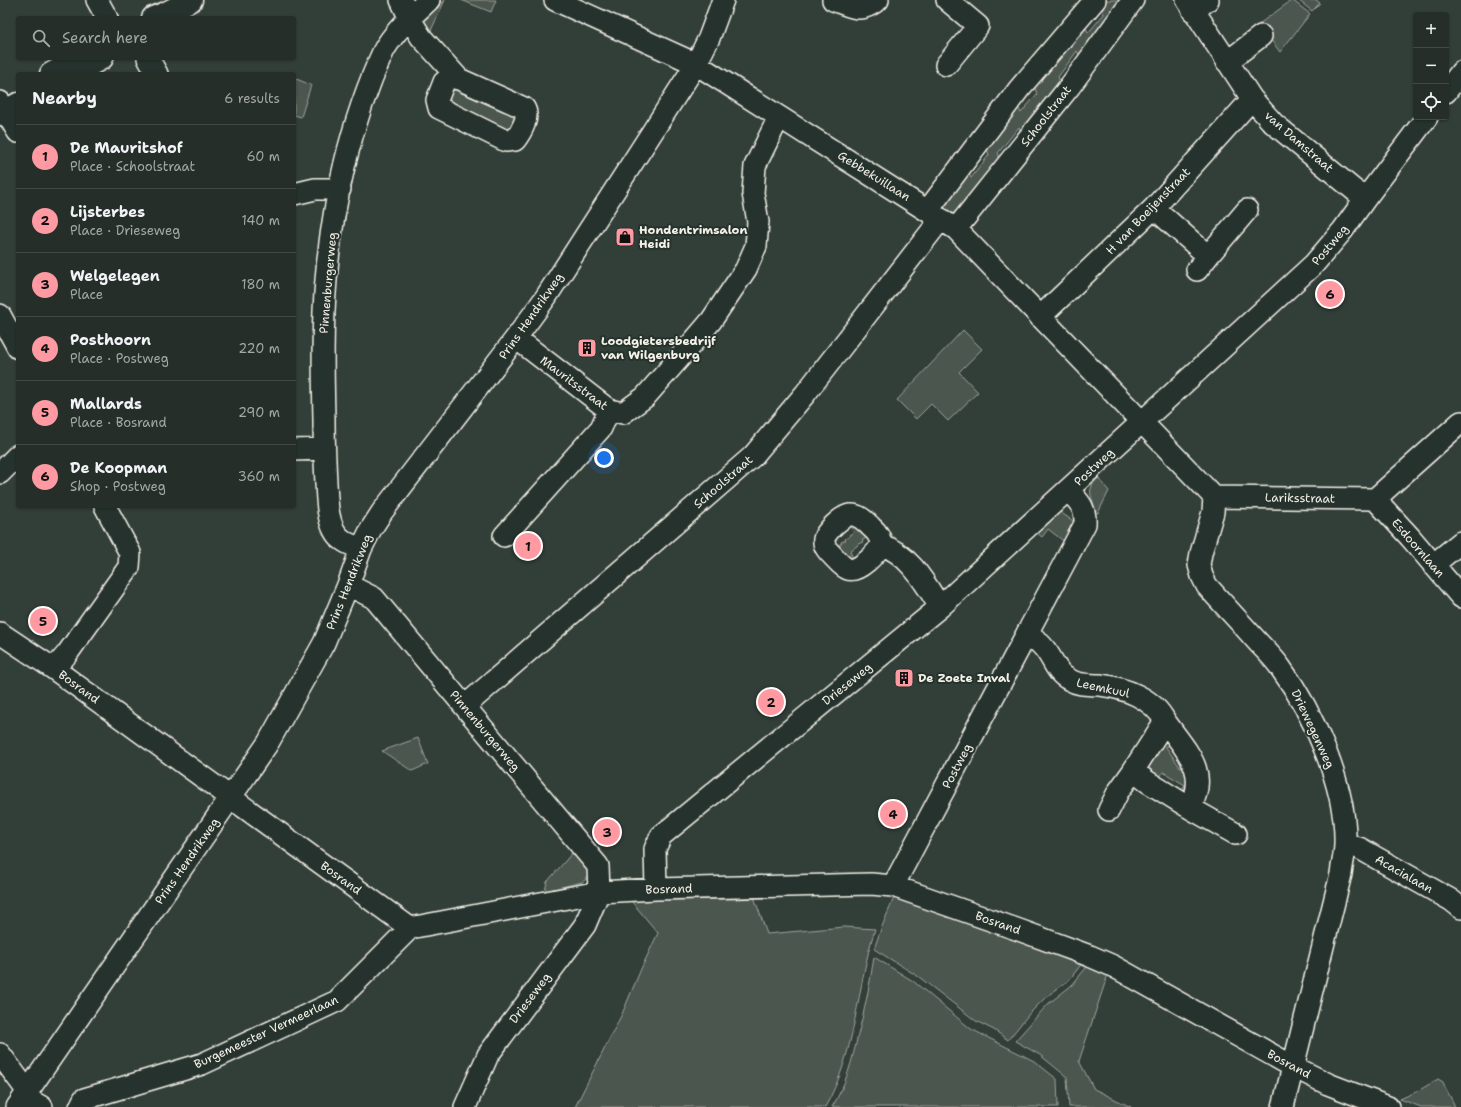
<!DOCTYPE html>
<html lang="en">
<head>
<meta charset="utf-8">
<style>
  body { margin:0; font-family:"Shantell Sans",sans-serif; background:#2e3632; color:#f1f3f6 }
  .controls { position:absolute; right:12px; top:12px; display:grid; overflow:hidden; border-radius:4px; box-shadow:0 1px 3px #0004 }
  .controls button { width:36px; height:36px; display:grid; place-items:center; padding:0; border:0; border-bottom:1px solid #424a47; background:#262e2a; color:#f1f3f6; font:20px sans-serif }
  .you { position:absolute; left:604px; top:458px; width:14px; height:14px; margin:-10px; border:3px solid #fff; border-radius:50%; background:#1a73e8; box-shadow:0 0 0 6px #1a73e833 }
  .badge { display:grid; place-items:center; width:26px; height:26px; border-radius:50%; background:#ff9aa2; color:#111; font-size:13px; font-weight:700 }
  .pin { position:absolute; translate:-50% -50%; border:2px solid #fff; box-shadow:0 1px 4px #0006 }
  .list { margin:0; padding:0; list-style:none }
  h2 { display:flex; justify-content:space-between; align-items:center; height:52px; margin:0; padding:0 16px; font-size:17px }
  h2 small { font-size:13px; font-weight:400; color:#a4a8a8 }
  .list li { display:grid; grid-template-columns:26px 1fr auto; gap:12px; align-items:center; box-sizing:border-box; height:64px; padding:0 16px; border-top:1px solid #424a47 }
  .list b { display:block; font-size:15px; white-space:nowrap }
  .list p { margin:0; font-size:13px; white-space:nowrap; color:#a4a8a8 }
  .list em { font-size:13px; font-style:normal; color:#a4a8a8 }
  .icon { flex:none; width:22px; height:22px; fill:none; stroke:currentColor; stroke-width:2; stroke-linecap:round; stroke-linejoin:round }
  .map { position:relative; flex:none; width:1461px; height:1107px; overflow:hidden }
  .search { position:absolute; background:#262e2a; box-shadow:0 1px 3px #0004; left:16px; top:16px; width:280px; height:44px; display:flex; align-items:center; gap:10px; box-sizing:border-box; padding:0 14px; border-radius:4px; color:#a4a8a8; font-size:15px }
  .panel { position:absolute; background:#262e2a; box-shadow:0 1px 3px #0004; left:16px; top:72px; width:280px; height:436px; border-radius:4px }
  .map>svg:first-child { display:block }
  .green { fill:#4c564f; stroke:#a0a49c }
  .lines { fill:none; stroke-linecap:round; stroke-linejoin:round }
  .minor-casing { stroke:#f4f1e8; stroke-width:24 }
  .major-casing { stroke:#f4f1e8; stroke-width:25 }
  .minor { stroke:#26332d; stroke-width:21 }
  .major { stroke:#26332d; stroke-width:22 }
  .labels { text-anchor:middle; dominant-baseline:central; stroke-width:4; stroke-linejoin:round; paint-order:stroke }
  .street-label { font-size:12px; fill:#f4f1e8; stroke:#26332d }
  .poi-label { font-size:12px; font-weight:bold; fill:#f4f1e8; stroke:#26332d; text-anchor:start }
</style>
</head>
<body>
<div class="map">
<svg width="1461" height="1107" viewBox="0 0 1461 1107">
  <rect width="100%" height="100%" fill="#323e38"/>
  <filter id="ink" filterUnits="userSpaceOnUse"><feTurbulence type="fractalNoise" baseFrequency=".025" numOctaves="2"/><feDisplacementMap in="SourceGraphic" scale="8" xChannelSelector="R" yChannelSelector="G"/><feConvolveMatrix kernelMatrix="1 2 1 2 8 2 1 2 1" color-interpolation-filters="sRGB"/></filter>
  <g filter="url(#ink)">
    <path class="green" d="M445,0L429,35L423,24L424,20Z
      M461,0H496L491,12Z
      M1102,0H1127L1082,61L1077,51L1058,77L1063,88L1023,138L1019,127L998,153L1003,164L957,215C950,214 946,212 944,206L966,169L971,178L989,155L985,143L1016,103L1021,113L1037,94L1033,83L1084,22L1088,33L1104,14L1101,2Z
      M1292,0L1310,14L1280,52L1259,24Z
      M1298,0H1316L1320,3L1312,11Z
      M294,78L311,85L301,117L294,115Z
      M448,86H467L459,92L504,112L515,108L519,110L513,133L449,109L442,97Z
      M963,330L982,349L959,372L978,392L948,421L931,404L916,419L897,400Z
      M1098,478L1109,491L1098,513L1095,512C1094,497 1084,492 1098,478Z
      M1060,512L1076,523L1066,543L1048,529L1042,537L1037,533Z
      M848,520L875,539L872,548L867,538L862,540L863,542L858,544V545L850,551L855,564L833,547L841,544V542L846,540L845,539L850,536L849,535L854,532Z
      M1158,736L1174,742L1166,747L1180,767L1188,763L1192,794L1181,792L1185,785L1163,772L1158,781L1146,774L1143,763Z
      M418,738L428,764L412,771L382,751Z
      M573,852L588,869L589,877L582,882L545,891L547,882Z
      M753,894L767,934L844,927L875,929C856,988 857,1052 825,1107H575L622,1014L641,969L658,933L627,896Z
      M895,895L1084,961L1069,980L1045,998L1029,1014L1008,1040L994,1030L976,1021L919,977L874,949L881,929Z
      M874,957L913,981L971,1029L1034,1061L1057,1079L1058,1107H832C846,1085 852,1061 858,1035C865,1009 870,983 874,957Z
      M1090,963L1109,971L1079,1061L1094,1089L1131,1107H1069L1067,1077L1040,1055L1015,1041L1048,1004L1072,985Z
      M1438,1079L1443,1082C1446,1091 1452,1098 1455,1107H1421L1400,1099L1418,1091Z"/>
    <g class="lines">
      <g class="minor-casing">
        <path id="minor" d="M97,0L107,18
          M401,0L410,19L421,37L459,79L524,108C530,117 521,132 515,140L506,141L439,108L437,100L444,82L451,77L459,79
          M555,0L696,64L956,229L1214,497L1375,499L1461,422
          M833,0C853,7 859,14 878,0
          M1187,0L1252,99L1273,123L1365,199
          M1193,11L1208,0
          M148,58L157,74
          M1227,62L1261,36
          M946,65L978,26L947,0
          M1446,92L1461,72
          M0,102L18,132
          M294,194L315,189H340
          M1154,208L1208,256L1197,270
          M928,210L1019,89L1095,0
          M956,229L1070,86L1133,0
          M1208,256L1247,210
          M0,315L18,348
          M1040,317L1154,208L1252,99
          M516,338L609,410L623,413L645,397L688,348L711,321L746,269L756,246L758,222L753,193L755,166L779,117
          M294,450L324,449
          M0,473L18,455
          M1214,497L1213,512L1201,553L1199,565L1202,576L1207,586C1223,604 1240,622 1256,640C1264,649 1273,657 1280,667C1313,712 1347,788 1345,844C1345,854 1342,864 1341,874L1283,1107
          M1375,499L1410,537L1461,597
          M504,536L601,428L609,410
          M881,545C877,553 858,573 848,569C842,567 837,560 832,555C828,551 823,546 824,539C825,532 843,515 850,515C859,514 865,521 871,527C877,532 881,537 881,545C909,553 926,585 940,607
          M361,549C351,545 339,541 334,530C327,516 327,499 326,483C325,462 324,441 324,419C323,373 322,326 326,280C332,205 351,121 383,52C393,32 413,15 429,0
          M1433,565L1461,542
          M348,585L374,598L598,866L599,892L585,925L488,1055L465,1107
          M0,633L54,669L410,928L599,892L656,889L871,884L893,886L1019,930L1090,956L1113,966L1292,1066L1328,1084L1388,1107
          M1028,633C1035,639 1042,644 1047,652C1055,663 1057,674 1070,680C1080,686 1090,684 1100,685C1125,688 1153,698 1165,721
          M54,669L67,654L129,567L130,553L105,506
          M465,706L753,456L805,394L941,219
          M1190,808L1148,782L1133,771L1165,721C1186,751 1210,771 1190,808L1236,834
          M1109,810L1118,792L1133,771
          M1345,844L1359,848L1451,900L1461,908
          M893,886L1085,524C1086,507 1079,502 1069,491
          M656,889L655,849L661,836L940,607L1314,264L1343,230L1365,199L1427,117
          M0,1054L28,1092
          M24,1097L42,1107
          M17,1107L268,743L324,643L348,585L361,549L371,529L382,512L516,338L546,297L696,64L709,38L723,0
          M80,1107L84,1099L202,1064L337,1001L410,928"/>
      </g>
      <g class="major-casing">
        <path id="major" d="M153,18L166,13L191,0
          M51,74L80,58
          M73,74L102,58
          M0,114L18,104"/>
      </g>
      <use href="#minor" class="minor"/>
      <use href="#major" class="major"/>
    </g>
  </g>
  <defs>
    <g id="shop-square" transform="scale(1)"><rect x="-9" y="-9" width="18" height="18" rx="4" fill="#ff9aa2" stroke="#26332d"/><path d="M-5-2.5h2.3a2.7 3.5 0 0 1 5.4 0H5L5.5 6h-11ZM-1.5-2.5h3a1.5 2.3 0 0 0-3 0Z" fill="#111"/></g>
    <g id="building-square" transform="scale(1)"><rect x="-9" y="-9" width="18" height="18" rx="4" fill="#ff9aa2" stroke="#26332d"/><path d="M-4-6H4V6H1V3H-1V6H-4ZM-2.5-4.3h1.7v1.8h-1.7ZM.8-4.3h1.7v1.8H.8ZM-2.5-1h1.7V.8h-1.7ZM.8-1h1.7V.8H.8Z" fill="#111"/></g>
  </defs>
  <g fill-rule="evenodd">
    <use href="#shop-square" x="625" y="237"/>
    <use href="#building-square" x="587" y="348"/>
    <use href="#building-square" x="904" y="678"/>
  </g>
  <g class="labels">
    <g class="street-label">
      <text transform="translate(1046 116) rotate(-52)">Schoolstraat</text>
      <text transform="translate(1299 142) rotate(41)">van Damstraat</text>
      <text transform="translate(874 176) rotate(32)">Gebbekuillaan</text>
      <text transform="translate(1148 211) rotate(-46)">H van Boeijenstraat</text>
      <text transform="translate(1330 245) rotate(-50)">Postweg</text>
      <text transform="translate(328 283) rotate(-85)">Pinnenburgerweg</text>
      <text transform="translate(531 316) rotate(-55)">Prins Hendrikweg</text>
      <text transform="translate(574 383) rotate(37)">Mauritsstraat</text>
      <text transform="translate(1094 467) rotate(-43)">Postweg</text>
      <text transform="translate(723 482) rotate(-41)">Schoolstraat</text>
      <text transform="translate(1300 498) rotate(1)">Lariksstraat</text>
      <text transform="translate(1418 548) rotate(49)">Esdoornlaan</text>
      <text transform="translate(349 582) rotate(-68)">Prins Hendrikweg</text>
      <text transform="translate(847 684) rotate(-39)">Drieseweg</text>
      <text transform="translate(79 687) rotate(36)">Bosrand</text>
      <text transform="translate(1103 688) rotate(12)">Leemkuul</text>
      <text transform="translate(1313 729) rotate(65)">Driewegenweg</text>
      <text transform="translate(485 731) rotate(50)">Pinnenburgerweg</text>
      <text transform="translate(957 766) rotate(-62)">Postweg</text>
      <text transform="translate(187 861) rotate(-55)">Prins Hendrikweg</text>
      <text transform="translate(1404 874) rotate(30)">Acacialaan</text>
      <text transform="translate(341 878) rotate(36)">Bosrand</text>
      <text transform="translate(669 889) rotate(-2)">Bosrand</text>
      <text transform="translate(998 923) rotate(19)">Bosrand</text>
      <text transform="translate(530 998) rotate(-53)">Drieseweg</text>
      <text transform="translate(266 1032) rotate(-25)">Burgemeester Vermeerlaan</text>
      <text transform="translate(1289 1064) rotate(28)">Bosrand</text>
    </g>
    <g class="poi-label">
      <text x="639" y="230">Hondentrimsalon<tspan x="639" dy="14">Heidi</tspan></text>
      <text x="601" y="341">Loodgietersbedrijf<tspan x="601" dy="14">van Wilgenburg</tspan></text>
      <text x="918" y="678">De Zoete Inval</text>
    </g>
  </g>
</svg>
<div class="controls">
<button>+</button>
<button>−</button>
<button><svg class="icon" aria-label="locate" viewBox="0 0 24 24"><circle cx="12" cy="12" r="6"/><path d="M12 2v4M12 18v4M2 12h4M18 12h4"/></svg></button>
</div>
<div class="you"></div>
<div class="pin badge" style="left:528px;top:546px">1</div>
<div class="pin badge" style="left:771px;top:702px">2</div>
<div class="pin badge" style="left:607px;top:832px">3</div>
<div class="pin badge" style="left:893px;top:814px">4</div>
<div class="pin badge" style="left:43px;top:621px">5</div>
<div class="pin badge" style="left:1330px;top:294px">6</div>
<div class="search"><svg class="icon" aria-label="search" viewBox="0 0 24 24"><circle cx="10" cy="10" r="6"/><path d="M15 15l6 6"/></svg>Search here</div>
<section class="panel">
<h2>Nearby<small>6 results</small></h2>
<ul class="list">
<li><span class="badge">1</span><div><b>De Mauritshof</b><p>Place · Schoolstraat</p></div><em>60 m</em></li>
<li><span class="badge">2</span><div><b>Lijsterbes</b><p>Place · Drieseweg</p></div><em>140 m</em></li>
<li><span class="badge">3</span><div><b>Welgelegen</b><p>Place</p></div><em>180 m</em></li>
<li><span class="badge">4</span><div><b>Posthoorn</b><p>Place · Postweg</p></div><em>220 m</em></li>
<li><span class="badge">5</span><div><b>Mallards</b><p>Place · Bosrand</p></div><em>290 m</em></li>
<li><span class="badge">6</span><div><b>De Koopman</b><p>Shop · Postweg</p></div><em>360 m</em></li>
</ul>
</section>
</div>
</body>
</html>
